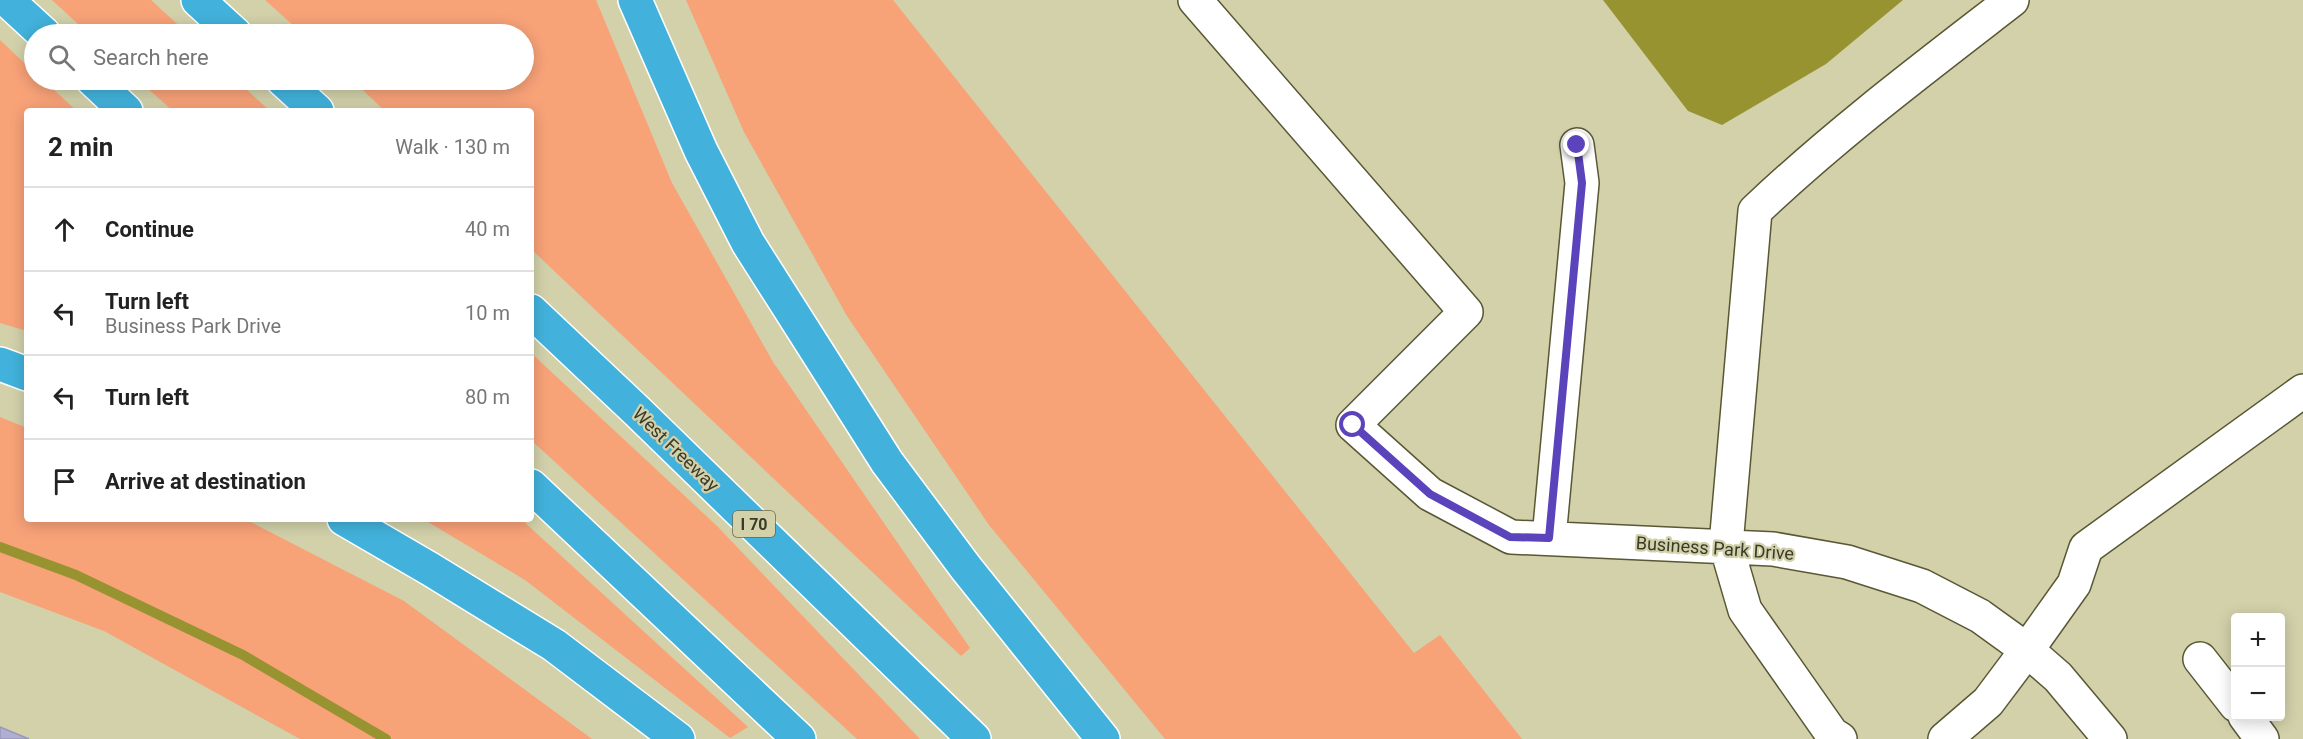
<!DOCTYPE html>
<html lang="en">
<head>
<meta charset="utf-8">
<style>
  body { margin:0; font-family:Roboto,sans-serif; background:#f2f2f2; color:#222 }
  .controls { position:absolute; right:18px; bottom:18px; display:grid; overflow:hidden; border-radius:6px; box-shadow:0 3px 15px #0003 }
  .controls button { width:54px; height:54px; display:grid; place-items:center; padding:0; border:0; border-bottom:2px solid #e0e0e0; background:#fff; color:#222; font:30px sans-serif }
  .stop { position:absolute; width:18px; height:18px; margin:-14px; border:4px solid #5b43bb; border-radius:50%; background:#fff }
  .stop.end { background:#5b43bb; border-color:#fff; box-shadow:0 2px 6px #0008 }
  .list { margin:0; padding:0; list-style:none }
  h2 { display:flex; justify-content:space-between; align-items:center; height:78px; margin:0; padding:0 24px; font-size:26px }
  h2 small { font-size:20px; font-weight:400; color:#767676 }
  .list li { display:grid; grid-template-columns:39px 1fr auto; gap:18px; align-items:center; box-sizing:border-box; height:84px; padding:0 24px; border-top:2px solid #e0e0e0 }
  .list b { display:block; font-size:22px; white-space:nowrap }
  .list p { margin:0; font-size:20px; white-space:nowrap; color:#767676 }
  .list em { font-size:20px; font-style:normal; color:#767676 }
  .icon { flex:none; width:33px; height:33px; fill:none; stroke:currentColor; stroke-width:2; stroke-linecap:round; stroke-linejoin:round }
  .map { position:relative; flex:none; width:2303px; height:739px; overflow:hidden }
  .search { position:absolute; background:#fff; box-shadow:0 3px 15px #0003; left:24px; top:24px; width:510px; height:66px; display:flex; align-items:center; gap:15px; box-sizing:border-box; padding:0 21px; border-radius:33px; color:#767676; font-size:22px }
  .panel { position:absolute; background:#fff; box-shadow:0 3px 15px #0003; left:24px; top:108px; width:510px; height:414px; border-radius:6px }
  .map>svg:first-child { display:block }
  .green { fill:#f8a278 }
  .water { fill:#989331 }
  .lines { fill:none; stroke-linecap:round; stroke-linejoin:round }
  .stream { stroke:#989331; stroke-width:10 }
  .building { fill:#afaed3; stroke:#9998bc; stroke-width:1.5 }
  .minor-casing { stroke:#595734; stroke-width:36 }
  .highway-casing { stroke:#fff; stroke-width:36 }
  .minor { stroke:#fff; stroke-width:33 }
  .highway { stroke:#42b2dc; stroke-width:33 }
  .route { stroke:#5b43bb; stroke-width:8 }
  .labels { text-anchor:middle; dominant-baseline:central; stroke-width:4.5; stroke-linejoin:round; paint-order:stroke }
  .shield { fill:#d2d1aa; stroke:#686750; stroke-width:1.5 }
  .shield-label { font-size:16px; font-weight:bold; fill:#3a3a2a }
  .street-label { font-size:18px; fill:#3a3a2a; stroke:#d2d1aa }
</style>
</head>
<body>
<div class="map">
<svg width="2303" height="739" viewBox="0 0 2303 739">
  <rect width="100%" height="100%" fill="#d2d1aa"/>
  <path class="green" d="M52,0H151L188,34H89Z
    M265,0H596L672,183L773,362L970,648L961,656L531,249V111H385L352,80H524V34H303Z
    M686,0H893L1414,653L1440,635L1522,739H1165L989,525L847,316L744,132Z
    M0,40L34,72V80H43L77,111H27V331L0,323Z
    M138,80H236L270,111H173Z
    M531,353L717,526L920,739H857L531,440Z
    M0,417L27,428V519H245L404,601L592,739H300L104,631L0,592Z
    M423,519H521L748,727L730,738L525,580Z"/>
  <path class="water" d="M1603,0H1903L1826,64L1722,125L1688,111Z"/>
  <g class="lines">
    <path class="stream" d="M0,547L76,575L243,655L386,739"/>
  </g>
  <path class="building" d="M0,727L29,739H0Z"/>
  <g class="lines">
    <g class="minor-casing">
      <path id="minor" d="M1195,0L1466,312L1353,425L1430,494L1511,537L1773,549L1847,562L1922,586L1980,616L2027,650L2058,677L2110,739
        M1549,538L1582,183L1577,145
        M2200,659L2236,705
        M2245,716L2262,739
        M1840,739L1832,734L1745,610L1726,545L1755,211C1835,135 1924,68 2012,0
        M1945,739L1988,702L2027,650L2074,584L2086,548L2303,391"/>
    </g>
    <g class="highway-casing">
      <path id="highway" d="M7,0L44,34
        M198,0L235,34
        M635,0L701,151L748,243L816,350L887,462L966,568L1103,739
        M93,80L126,111
        M283,80L317,111
        M531,311L638,412L974,739
        M0,364L27,374
        M531,486L799,739
        M344,519L430,569L554,645L678,739"/>
    </g>
    <use href="#minor" class="minor"/>
    <use href="#highway" class="highway"/>
  </g>
  <g class="lines">
    <path class="route" d="M1353,425L1430,494L1510,537L1549,538L1582,183L1577,145"/>
  </g>
  <g class="labels">
    <rect class="shield" x="733" y="511" width="42" height="26" rx="4.5"/>
    <g class="shield-label">
      <text x="754" y="524">I 70</text>
    </g>
    <g class="street-label">
      <text transform="translate(676 449) rotate(44)">West Freeway</text>
      <text transform="translate(1715 548) rotate(4)">Business Park Drive</text>
    </g>
  </g>
</svg>
<div class="controls">
<button>+</button>
<button>−</button>
</div>
<div class="stop" style="left:1353px;top:425px"></div>
<div class="stop end" style="left:1577px;top:145px"></div>
<div class="search"><svg class="icon" aria-label="search" viewBox="0 0 24 24"><circle cx="10" cy="10" r="6"/><path d="M15 15l6 6"/></svg>Search here</div>
<section class="panel">
<h2>2 min<small>Walk · 130 m</small></h2>
<ul class="list">
<li><svg class="icon" aria-label="ahead" viewBox="0 0 24 24"><path d="M12 20V5M6 11l6-6 6 6"/></svg><div><b>Continue</b></div><em>40 m</em></li>
<li><svg class="icon" aria-label="left" viewBox="0 0 24 24"><path d="M17 20v-9H6M10 6l-5 5 5 5"/></svg><div><b>Turn left</b><p>Business Park Drive</p></div><em>10 m</em></li>
<li><svg class="icon" aria-label="left" viewBox="0 0 24 24"><path d="M17 20v-9H6M10 6l-5 5 5 5"/></svg><div><b>Turn left</b></div><em>80 m</em></li>
<li><svg class="icon" aria-label="arrive" viewBox="0 0 24 24"><path d="M6 21V4h12l-3 4 3 4H6"/></svg><div><b>Arrive at destination</b></div></li>
</ul>
</section>
</div>
</body>
</html>
